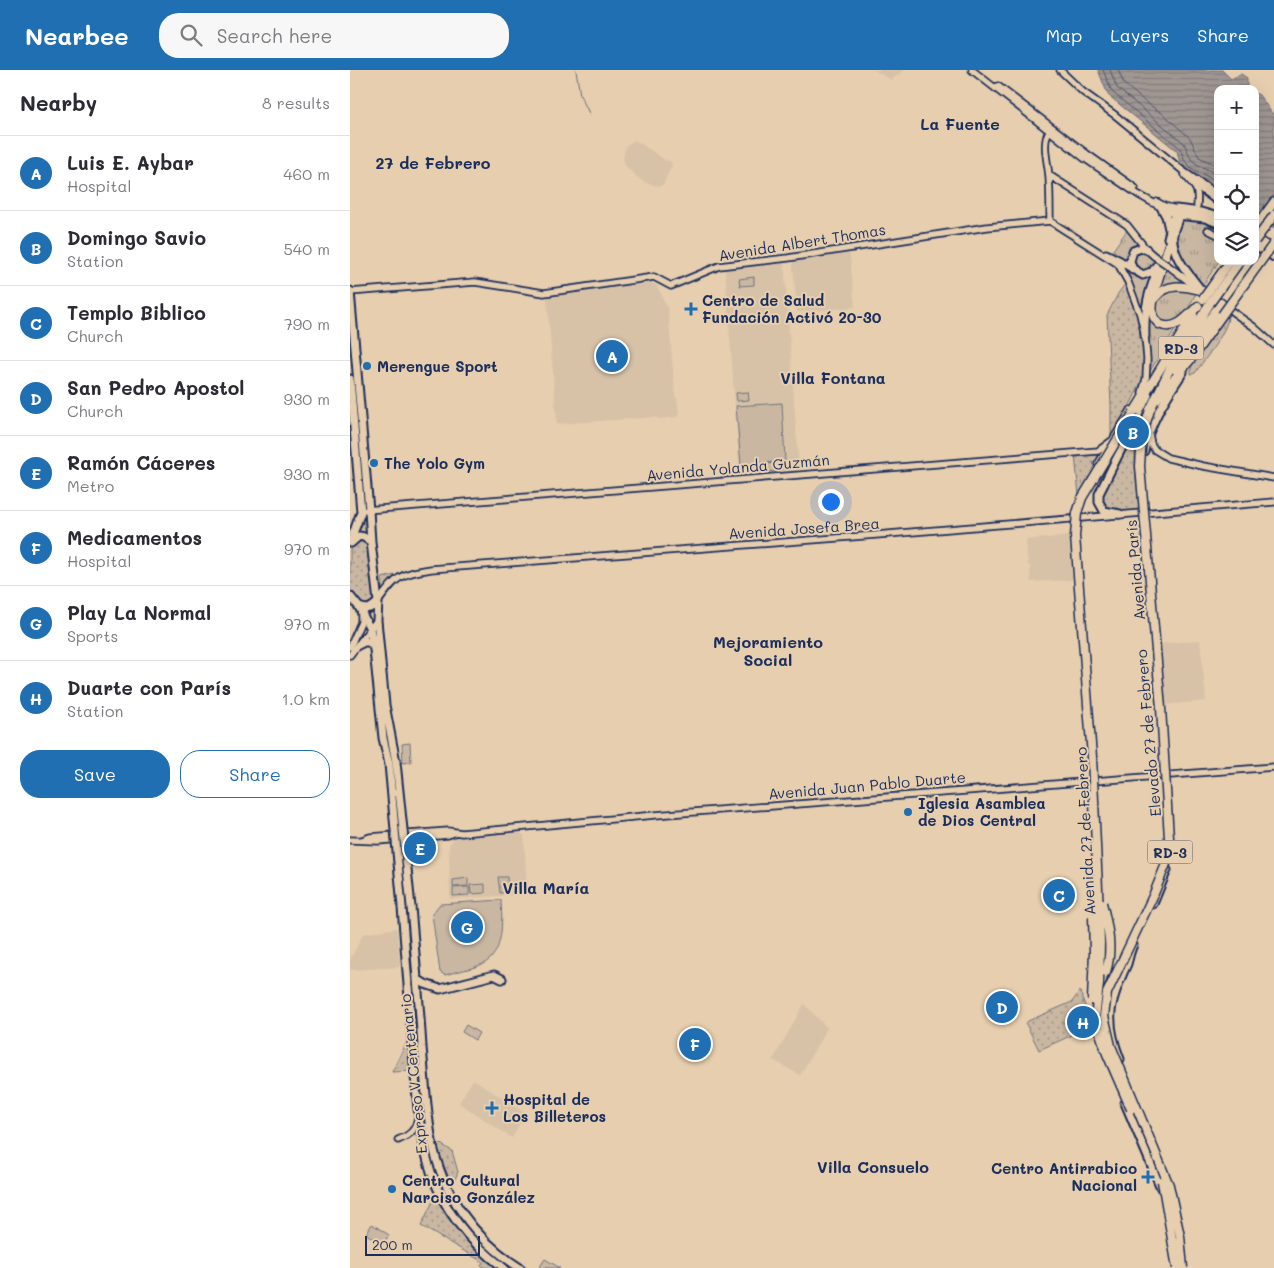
<!DOCTYPE html>
<html lang="en">
<head>
<meta charset="utf-8">
<style>
  body { margin:0; font-family:Mali,sans-serif; background:#f7f7f7; color:#2b2b33 }
  .controls { position:absolute; right:15px; top:15px; display:grid; overflow:hidden; border-radius:10px; box-shadow:0 5px 20px #0002 }
  .controls button { width:45px; height:45px; display:grid; place-items:center; padding:0; border:0; border-bottom:1px solid #e1e1e2; background:#fff; color:#2b2b33; font:25px sans-serif }
  .scale { position:absolute; left:15px; bottom:12px; width:115px; box-sizing:border-box; padding-left:5px; border:2px solid #1b2f5e; border-top:0; font-size:14px; line-height:18px; white-space:nowrap; color:#1b2f5e; -webkit-text-stroke:4px #e6ceae; paint-order:stroke }
  .you { position:absolute; left:480px; top:431px; width:18px; height:18px; margin:-12px; border:4px solid #fff; border-radius:50%; background:#1a73e8; box-shadow:0 0 0 8px #1a73e833 }
  .badge { display:grid; place-items:center; width:32px; height:32px; border-radius:50%; background:#1f6fb2; color:#fff; font-size:16px; font-weight:700 }
  .pin { position:absolute; translate:-50% -50%; border:2px solid #fff; box-shadow:0 1px 5px #0006 }
  .list { margin:0; padding:0; list-style:none }
  h2 { display:flex; justify-content:space-between; align-items:center; height:65px; margin:0; padding:0 20px; font-size:21px }
  h2 small { font-size:16px; font-weight:400; color:#7c7c81 }
  .list li { display:grid; grid-template-columns:32px 1fr auto; gap:15px; align-items:center; box-sizing:border-box; height:75px; padding:0 20px; border-top:1px solid #e1e1e2 }
  .list b { display:block; font-size:19px; white-space:nowrap }
  .list p { margin:0; font-size:16px; white-space:nowrap; color:#7c7c81 }
  .list em { font-size:16px; font-style:normal; color:#7c7c81 }
  .actions { display:flex; gap:10px; padding:15px 20px }
  .actions a { flex:1; padding:11px 0; border:1px solid #1f6fb2; border-radius:20px; text-align:center; font-size:18px; color:#1f6fb2 }
  .actions .main { background:#1f6fb2; color:#fff }
  .icon { flex:none; width:28px; height:28px; fill:none; stroke:currentColor; stroke-width:2; stroke-linecap:round; stroke-linejoin:round }
  .map { position:relative; flex:none; width:924px; height:1198px; overflow:hidden }
  header { display:flex; align-items:center; gap:30px; box-sizing:border-box; height:70px; padding:0 25px; background:#1f6fb2; color:#fff }
  header strong { font-size:24px }
  nav { display:flex; gap:28px; margin-inline-start:auto; font-size:18px }
  .search { width:350px; height:45px; background:#f7f7f7; display:flex; align-items:center; gap:12px; box-sizing:border-box; padding:0 18px; border-radius:20px; color:#7c7c81; font-size:19px }
  main { display:flex }
  aside { flex:1; background:#fff }
  .map>svg:first-child { display:block }
  .built { fill:#d7c2a8 }
  .grass { fill:url(#grass-tufts); stroke:#727380 }
  .park { fill:url(#park-dots); stroke:#727380 }
  .garden { fill:#c9b7a2; stroke:#727380 }
  .water { fill:url(#water-rules); stroke:#6b6d7e }
  .lines { fill:none; stroke-linecap:round; stroke-linejoin:round }
  .shore { stroke:#505973; stroke-width:1 }
  .stream { stroke:#6b6d7e; stroke-width:1 }
  .secondary-tunnel { stroke:#bdae9e; stroke-width:5.5; stroke-dasharray:5.5 3; stroke-linecap:butt }
  .secondary-casing { stroke:#1b2f5e; stroke-width:9 }
  .primary-casing { stroke:#1b2f5e; stroke-width:11 }
  .highway-casing { stroke:#1b2f5e; stroke-width:11 }
  .secondary { stroke:#e6ceae; stroke-width:5.5 }
  .primary { stroke:#e6ceae; stroke-width:7 }
  .highway { stroke:#e6ceae; stroke-width:8 }
  .secondary-bridge-casing { stroke:#1b2f5e; stroke-width:9; stroke-linecap:butt }
  .primary-bridge-casing { stroke:#1b2f5e; stroke-width:11; stroke-linecap:butt }
  .highway-bridge-casing { stroke:#1b2f5e; stroke-width:11; stroke-linecap:butt }
  .secondary-bridge { stroke:#e6ceae; stroke-width:5.5 }
  .primary-bridge { stroke:#e6ceae; stroke-width:7 }
  .highway-bridge { stroke:#e6ceae; stroke-width:8 }
  .poi-dot { fill:#1f6fb2; stroke:#e6ceae; stroke-width:2 }
  .labels { text-anchor:middle; dominant-baseline:central; stroke-width:4; stroke-linejoin:round; paint-order:stroke }
  .shield { fill:#e6ceae; stroke:#585f76; stroke-width:1 }
  .shield-label { font-size:14px; font-weight:bold; fill:#1b2f5e }
  .street-label { font-size:15px; fill:#1b2f5e; stroke:#e6ceae }
  .poi-label { font-size:15px; font-weight:bold; fill:#1b2f5e; stroke:#e6ceae; text-anchor:start }
  .neighbourhood-label { font-size:16px; font-weight:bold; fill:#1b2f5e; stroke:#e6ceae }
</style>
</head>
<body>
<header>
<strong>Nearbee</strong>
<div class="search"><svg class="icon" aria-label="search" viewBox="0 0 24 24"><circle cx="10" cy="10" r="6"/><path d="M15 15l6 6"/></svg>Search here</div>
<nav><a>Map</a><a>Layers</a><a>Share</a></nav>
</header>
<main>
<aside>
<h2>Nearby<small>8 results</small></h2>
<ul class="list">
<li><span class="badge">A</span><div><b>Luis E. Aybar</b><p>Hospital</p></div><em>460 m</em></li>
<li><span class="badge">B</span><div><b>Domingo Savio</b><p>Station</p></div><em>540 m</em></li>
<li><span class="badge">C</span><div><b>Templo Biblico</b><p>Church</p></div><em>790 m</em></li>
<li><span class="badge">D</span><div><b>San Pedro Apostol</b><p>Church</p></div><em>930 m</em></li>
<li><span class="badge">E</span><div><b>Ramón Cáceres</b><p>Metro</p></div><em>930 m</em></li>
<li><span class="badge">F</span><div><b>Medicamentos</b><p>Hospital</p></div><em>970 m</em></li>
<li><span class="badge">G</span><div><b>Play La Normal</b><p>Sports</p></div><em>970 m</em></li>
<li><span class="badge">H</span><div><b>Duarte con París</b><p>Station</p></div><em>1.0 km</em></li>
</ul>
<div class="actions"><a class="main">Save</a><a>Share</a></div>
</aside>
<div class="map">
<svg width="924" height="1198" viewBox="0 0 924 1198">
  <defs>
    <pattern id="grass-tufts" width="24" height="20" patternUnits="userSpaceOnUse" patternTransform="scale(1.25)"><rect width="24" height="20" fill="#c9b7a2"/><path d="M3 7l-1-3M5 7V3M7 7l1-3M15 17l-1-3M17 17v-4M19 17l1-3" fill="none" stroke="#a29587"/></pattern>
    <pattern id="park-dots" width="8" height="8" patternUnits="userSpaceOnUse" patternTransform="scale(1.25)"><rect width="8" height="8" fill="#c9b7a2"/><path d="M2 2h.1M6 6h.1" fill="none" stroke="#a29587" stroke-width="1.8" stroke-linecap="round"/></pattern>
    <pattern id="water-rules" width="6" height="5" patternUnits="userSpaceOnUse" patternTransform="scale(1.25)"><rect width="6" height="5" fill="#a09793"/><path d="M0 2.5h6" fill="none" stroke="#827c7b"/></pattern>
  </defs>
  <rect width="100%" height="100%" fill="#e6ceae"/>
  <filter id="ink" filterUnits="userSpaceOnUse"><feTurbulence type="fractalNoise" baseFrequency=".02" numOctaves="2"/><feDisplacementMap in="SourceGraphic" scale="10" xChannelSelector="R" yChannelSelector="G"/><feConvolveMatrix kernelMatrix="1 2 1 2 8 2 1 2 1" color-interpolation-filters="sRGB"/></filter>
  <g filter="url(#ink)">
    <path class="built" d="M524,0H554L541,10Z
      M285,70L315,90L320,91L322,95L313,115L309,116L296,113L289,109L276,96L273,89L275,79L277,75Z
      M499,178L505,237L447,242L442,185Z
      M434,191L449,401L390,405L375,199Z
      M300,211L307,216L318,239L325,326L327,328L329,344L326,347L309,349L305,347L207,354L197,228L198,224Z
      M720,466L722,510L681,512L680,496L678,495L676,470Z
      M850,570L856,631L813,635L807,574Z
      M168,762L174,765L177,824L100,829L99,775L107,766Z
      M47,858L50,897L0,900V890L13,864Z
      M454,934L477,958L450,1005L423,990Z
      M123,1009L175,1043L162,1068L109,1033Z"/>
    <path class="grass" d="M846,148L868,156L869,191L853,215C839,201 820,181 828,160C831,151 837,149 846,148Z
      M778,159L788,175L783,178L777,191L763,180Z
      M791,180L806,192L802,198L793,203L783,198V185Z
      M774,195L785,203H803L792,246L784,217Z
      M816,196L838,212C825,212 819,213 808,221Z
      M810,198L800,249L809,258L825,260L800,301L796,247Z
      M825,219L846,223C840,236 833,249 820,255L810,252L804,244C806,229 811,224 825,219Z
      M878,245C879,260 854,290 845,303L841,304V297L843,293Z"/>
    <path class="park" d="M777,212L789,244L795,281L794,307L772,351L761,367V336L757,245L769,222Z
      M800,328H801C797,338 792,347 789,357C781,384 787,413 789,440C776,443 763,444 753,436L751,425Z
      M749,383L751,385L750,388L729,426L725,385Z
      M11,453H15L25,531L20,535L13,536L0,521V477Z
      M45,505L32,520V508Z
      M730,921L741,954L740,957L689,980L676,954L678,951L722,932Z
      M60,966L62,1001L42,1002Z
      M89,1073L102,1081L108,1102L102,1116L87,1077Z
      M86,1125C102,1156 119,1178 147,1198H136L131,1195L133,1192L71,1156Z
      M195,1189L210,1198H189Z"/>
    <path class="garden" d="M404,207V215L390,216L389,209Z
      M398,322L399,330L387,331L386,323Z
      M432,333L435,391L391,395L386,336Z
      M429,393L430,401L414,402L413,394Z
      M60,673L61,692L53,693L52,674Z
      M148,807H157L158,822L150,823Z
      M118,808V816L103,817V810Z
      M135,814V823L121,824L120,815Z
      M119,817V825L103,826V818Z
      M151,830C152,850 155,883 133,894C122,899 107,901 95,905L90,902L82,844L90,834Z
      M116,955L129,963L125,970L112,962Z
      M22,1154L39,1165L33,1174L16,1164Z"/>
    <path class="water" d="M748,0H872L881,9L891,4L897,8V16L898,19H868V118L838,103L830,93L827,81L758,25Z
      M905,23L909,25L924,46V159L905,147Z"/>
    <g class="lines">
      <path class="shore" d="M753,0L762,22L830,78L835,91L841,98L868,112
        M760,0L767,18L834,73L841,89L845,93L868,105
        M768,0L774,14L798,34L812,43L840,68L849,87L868,96"/>
      <path class="stream" d="M226,0L230,25L240,45"/>
      <path class="secondary-tunnel" d="M844,145C844,153 851,156 858,160"/>
      <g class="secondary-casing">
        <path id="secondary" d="M622,0L734,88L789,125L825,145
          M710,0L733,22L765,45L833,101L868,125
          M648,16L737,84L785,118
          M700,59C691,73 698,91 699,107C700,121 700,136 700,151
          M699,105L777,155L796,179L804,186
          M835,105C845,118 849,117 847,136
          M807,132L814,136L826,139
          M858,160L868,165
          M820,197L846,217
          M0,222L125,212L194,223L304,207L321,216L369,196L438,188L637,157L700,151L768,194L778,212L790,244L795,266L797,289L796,309L792,323
          M860,226L904,257L924,275
          M799,364L801,374L805,380L818,388L853,396L924,408
          M748,394L781,340
          M16,440L748,381L763,370
          M28,532C47,506 49,504 81,499L526,465L924,432
          M0,577L11,552V544
          M0,585L27,550
          M0,770L28,771L98,765L104,763
          M12,770L20,767L98,761L112,763L305,745L924,697
          M48,1070C60,1065 65,1061 68,1048"/>
      </g>
      <g class="primary-casing">
        <path id="primary" d="M845,114L868,131
          M812,139L816,146L819,159
          M831,140C829,148 825,156 823,163C820,185 839,204 851,220
          M827,145L855,148L868,153
          M818,168L826,139L851,142L868,147
          M905,168L924,180
          M905,176L924,187
          M756,184L770,191L793,205L803,201L806,196
          M783,200L780,191L783,181L791,178L796,179
          M0,221L19,440L21,472L28,532L27,550L35,635L46,692
          M795,266C794,232 800,220 811,190
          M0,309L11,442L0,472
          M794,381C800,351 816,328 833,302
          M770,444L754,441L749,432V424L798,325
          M1,473L9,466L14,467L21,472
          M0,526L9,537L20,559L24,580L33,668L39,694
          M9,537C17,541 22,538 28,532
          M8,575L16,571L22,574L24,578
          M803,834L817,800
          M52,837C56,885 59,932 63,980C70,1073 73,1137 154,1198
          M61,837C65,883 69,930 72,977C75,1008 76,1040 82,1071C92,1124 124,1169 170,1198
          M67,909L75,914L90,919L144,905L152,909
          M750,917C759,897 755,872 753,851
          M770,989C754,949 760,931 777,894C779,887 780,881 783,875
          M775,1033L811,1118"/>
      </g>
      <g class="highway-casing">
        <path id="highway" d="M905,158L924,132
          M823,163C818,179 799,229 803,244C803,248 806,251 809,254C825,262 837,247 848,236
          M805,228C817,212 834,216 851,220
          M824,299L871,233
          M807,329L841,289L872,245
          M800,340L823,292L860,233
          M784,342L843,245"/>
      </g>
      <use href="#secondary" class="secondary"/>
      <use href="#primary" class="primary"/>
      <use href="#highway" class="highway"/>
      <g class="secondary-bridge-casing">
        <path id="secondary-bridge" d="M804,186L820,197"/>
      </g>
      <g class="primary-bridge-casing">
        <path id="primary-bridge" d="M46,692L61,837
          M39,694L52,837"/>
      </g>
      <g class="highway-bridge-casing">
        <path id="highway-bridge" d="M905,171L924,145
          M853,229L880,191
          M860,233L890,191
          M872,245L924,173
          M800,340L792,365L790,396L811,638L820,784L803,826L757,923L754,946L761,976L819,1115L830,1166L833,1198
          M752,833C758,856 763,879 756,902
          M742,930L744,882L743,847
          M781,1039L757,984L745,948L749,914L750,872L748,819L742,687L725,466L727,443L732,428L784,342
          M812,1111L827,1198"/>
      </g>
      <use href="#secondary-bridge" class="secondary-bridge"/>
      <use href="#primary-bridge" class="primary-bridge"/>
      <use href="#highway-bridge" class="highway-bridge"/>
    </g>
  </g>
  <g class="poi-dot">
    <path d="M338.5 231.5h5v5h5v5h-5v5h-5v-5h-5v-5h5z"/>
    <circle cx="17" cy="296" r="5"/>
    <circle cx="24" cy="393" r="5"/>
    <circle cx="558" cy="742" r="5"/>
    <path d="M139.5 1030.5h5v5h5v5h-5v5h-5v-5h-5v-5h5z"/>
    <path d="M795.5 1099.5h5v5h5v5h-5v5h-5v-5h-5v-5h5z"/>
    <circle cx="42" cy="1119" r="5"/>
  </g>
  <g class="labels">
    <g class="shield">
      <rect x="808.5" y="266.5" width="45" height="23" rx="4"/>
      <rect x="797.5" y="770.5" width="45" height="23" rx="4"/>
    </g>
    <g class="shield-label">
      <text x="831" y="278">RD-3</text>
      <text x="820" y="782">RD-3</text>
    </g>
    <g class="street-label">
      <text transform="translate(452 172) rotate(-9)">Avenida Albert Thomas</text>
      <text transform="translate(388 397) rotate(-5)">Avenida Yolanda Guzmán</text>
      <text transform="translate(454 458) rotate(-4)">Avenida Josefa Brea</text>
      <text transform="translate(785 500) rotate(-95)">Avenida París</text>
      <text transform="translate(798 663) rotate(-95)">Elevado 27 de Febrero</text>
      <text transform="translate(517 715) rotate(-5)">Avenida Juan Pablo Duarte</text>
      <text transform="translate(735 761) rotate(-93)">Avenida 27 de Febrero</text>
      <text transform="translate(63 1004) rotate(-96)">Expreso V Centenario</text>
    </g>
    <g class="poi-label">
      <text x="352" y="230">Centro de Salud<tspan x="352" dy="17">Fundación Activó 20-30</tspan></text>
      <text x="27" y="296">Merengue Sport</text>
      <text x="34" y="393">The Yolo Gym</text>
      <text x="568" y="733">Iglesia Asamblea<tspan x="568" dy="17">de Dios Central</tspan></text>
      <text x="153" y="1029">Hospital de<tspan x="153" dy="17">Los Billeteros</tspan></text>
      <text x="787" y="1098" text-anchor="end">Centro Antirrabico<tspan x="787" dy="17">Nacional</tspan></text>
      <text x="52" y="1110">Centro Cultural<tspan x="52" dy="17">Narciso González</tspan></text>
    </g>
    <g class="neighbourhood-label">
      <text x="610" y="53">La Fuente</text>
      <text x="83" y="92">27 de Febrero</text>
      <text x="483" y="307">Villa Fontana</text>
      <text x="418" y="571">Mejoramiento<tspan x="418" dy="18">Social</tspan></text>
      <text x="196" y="817">Villa María</text>
      <text x="523" y="1096">Villa Consuelo</text>
    </g>
  </g>
</svg>
<div class="controls">
<button>+</button>
<button>−</button>
<button><svg class="icon" aria-label="locate" viewBox="0 0 24 24"><circle cx="12" cy="12" r="6"/><path d="M12 2v4M12 18v4M2 12h4M18 12h4"/></svg></button>
<button><svg class="icon" aria-label="layers" viewBox="0 0 24 24"><path d="M12 4l9 5-9 5-9-5zM3 14l9 5 9-5"/></svg></button>
</div>
<div class="scale">200 m</div>
<div class="you"></div>
<div class="pin badge" style="left:262px;top:286px">A</div>
<div class="pin badge" style="left:783px;top:362px">B</div>
<div class="pin badge" style="left:709px;top:825px">C</div>
<div class="pin badge" style="left:652px;top:937px">D</div>
<div class="pin badge" style="left:70px;top:778px">E</div>
<div class="pin badge" style="left:345px;top:974px">F</div>
<div class="pin badge" style="left:117px;top:857px">G</div>
<div class="pin badge" style="left:733px;top:952px">H</div>
</div>
</main>
</body>
</html>
